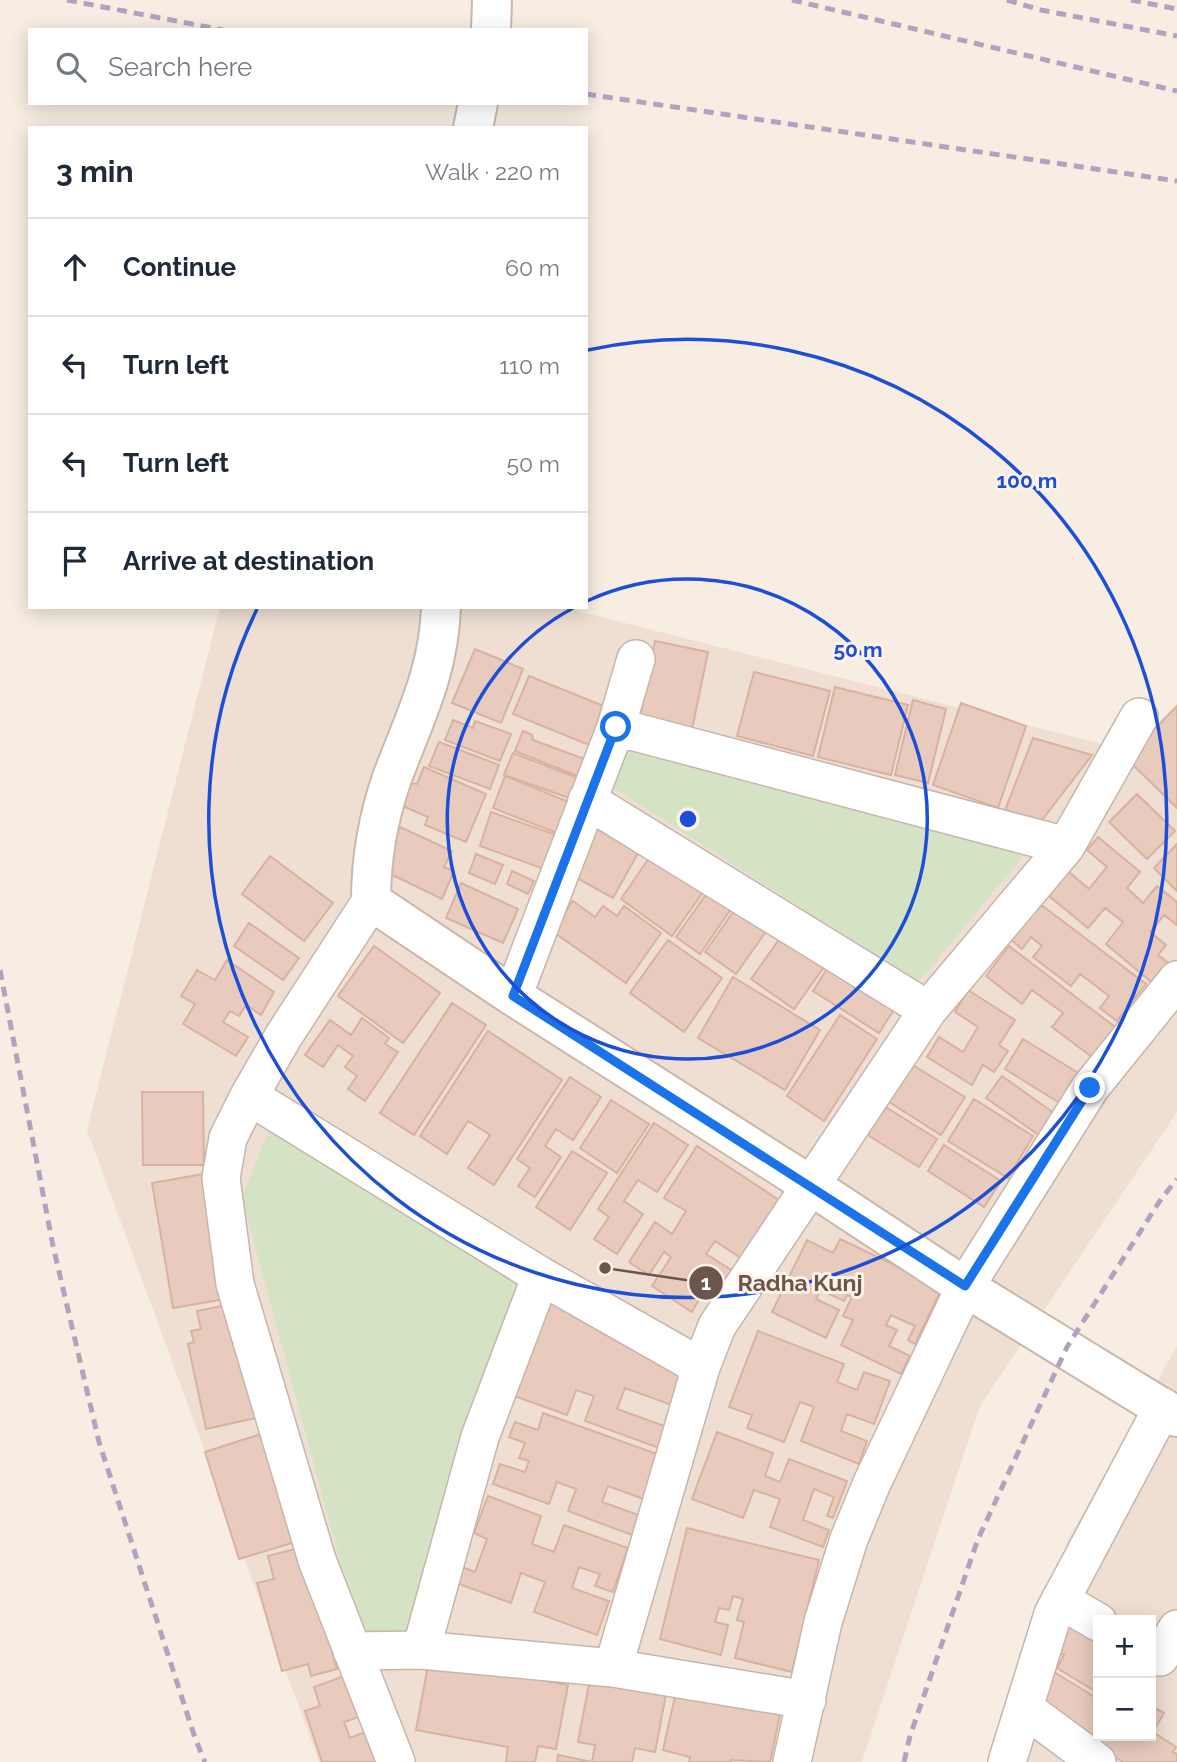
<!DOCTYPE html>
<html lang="en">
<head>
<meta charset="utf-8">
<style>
  body { margin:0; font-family:Raleway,sans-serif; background:#f6f6f7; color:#1f2937 }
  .controls { position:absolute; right:21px; bottom:21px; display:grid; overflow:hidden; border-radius:0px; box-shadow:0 4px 18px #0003 }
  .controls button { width:63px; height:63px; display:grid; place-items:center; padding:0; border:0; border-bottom:2px solid #e0e1e3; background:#fff; color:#1f2937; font:35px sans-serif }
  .stop { position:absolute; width:21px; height:21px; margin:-16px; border:5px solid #1a73e8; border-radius:50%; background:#fff }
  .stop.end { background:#1a73e8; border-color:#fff; box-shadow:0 2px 7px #0008 }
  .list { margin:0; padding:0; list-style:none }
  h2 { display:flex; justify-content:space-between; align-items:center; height:91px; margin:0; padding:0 28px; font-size:30px }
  h2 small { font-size:23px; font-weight:400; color:#747a83 }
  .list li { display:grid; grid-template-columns:46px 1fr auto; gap:21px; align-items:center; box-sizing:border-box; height:98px; padding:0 28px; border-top:2px solid #e0e1e3 }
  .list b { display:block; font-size:26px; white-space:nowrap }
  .list em { font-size:23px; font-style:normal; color:#747a83 }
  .icon { flex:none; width:38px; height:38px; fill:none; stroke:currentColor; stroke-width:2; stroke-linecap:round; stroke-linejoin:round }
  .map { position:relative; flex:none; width:1177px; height:1762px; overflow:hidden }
  .search { position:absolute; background:#fff; box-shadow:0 4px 18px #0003; left:28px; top:28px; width:560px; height:77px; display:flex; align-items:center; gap:18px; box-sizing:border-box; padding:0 24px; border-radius:0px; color:#747a83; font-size:26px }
  .panel { position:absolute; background:#fff; box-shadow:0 4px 18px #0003; left:28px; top:126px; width:560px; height:483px; border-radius:0px }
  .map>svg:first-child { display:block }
  .residential { fill:#eedfd2; fill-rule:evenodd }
  .green { fill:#d3e3c3 }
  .building { fill:#e9cbbe; stroke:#d9b1a0; stroke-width:2 }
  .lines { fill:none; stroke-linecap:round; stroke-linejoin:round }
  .street-casing { stroke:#c7b5ab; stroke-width:40 }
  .secondary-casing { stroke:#ccb7ab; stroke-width:42 }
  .street { stroke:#fff; stroke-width:37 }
  .secondary { stroke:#fff; stroke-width:38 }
  .rail { stroke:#b0a3bf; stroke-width:5; stroke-dasharray:10 7; stroke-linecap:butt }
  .route { stroke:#1a73e8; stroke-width:9 }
  .ring { fill:none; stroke:#1d4ed8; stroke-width:3.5 }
  .centre { fill:#1d4ed8; stroke:#fcf2e7; stroke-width:3.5 }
  .ring-label { font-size:21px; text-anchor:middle; font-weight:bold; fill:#1d4ed8; stroke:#fcf2e7; stroke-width:6; stroke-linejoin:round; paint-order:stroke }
  .leader { fill:none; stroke:#6c554c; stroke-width:2.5 }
  .callout-dot { fill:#6c554c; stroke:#fcf2e7; stroke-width:2.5 }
  .mark-label { font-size:21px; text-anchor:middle; font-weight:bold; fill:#fff }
  .callout-label { font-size:23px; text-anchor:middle; font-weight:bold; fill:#6c554c; stroke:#fcf2e7; stroke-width:6; stroke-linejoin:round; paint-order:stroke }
</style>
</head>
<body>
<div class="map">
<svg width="1177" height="1762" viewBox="0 0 1177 1762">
  <rect width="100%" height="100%" fill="#f8ede2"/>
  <path class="residential" d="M220,607H562L1177,763V1112L980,1406L862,1762H319L87,1130Z
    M1177,1346V1762H1016L1066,1543ZM1098,1620H1151V1736H1098Z"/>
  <path class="green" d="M616,748L1024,855L918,982L606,783Z
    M271,1124L523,1274L410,1639L367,1632L342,1568L242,1198Z"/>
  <path class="building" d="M655,641L708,652L690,739L638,728Z
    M475,649L523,669L501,723L452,703Z
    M754,672L830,691L813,756L737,736Z
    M529,676L604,706L589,745L513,714Z
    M835,687L908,705L891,775L818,757Z
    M913,700L946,709L928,783L895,775Z
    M961,703L1026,726L998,808L933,785Z
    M1177,706V808L1126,758Z
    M453,720L473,728L475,721L511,734L500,761L445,740Z
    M523,731L532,735L533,740L587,760L580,777L515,751Z
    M1033,738L1092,755L1039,824L1002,818Z
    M439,742L499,765L490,789L429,766Z
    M513,753L580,779L572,799L504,775Z
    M424,767L486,794L466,842L425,825L428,817L398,804L406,783L417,784Z
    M505,776L569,802L557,833L493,808Z
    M1137,794L1175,831L1147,859L1109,822Z
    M491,812L562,837L550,871L480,846Z
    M400,827L452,851L444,867L454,871L442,899L380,869Z
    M597,829L638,853L613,898L571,875Z
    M1098,837L1140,872L1127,888L1143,903L1157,886L1177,902V925L1164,915L1150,932L1166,945L1158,955L1171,965L1155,985L1106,944L1123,922L1105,908L1088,928L1043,891L1063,867L1089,889L1107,867L1087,850Z
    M1177,844V891L1154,868Z
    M656,848L708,885L672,936L621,899Z
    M476,854L503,865L495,884L469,873Z
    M270,856L333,903L304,941L242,894Z
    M512,871L534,881L528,894L507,884Z
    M461,883L518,909L503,943L446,918Z
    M712,886L735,903L700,954L676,937Z
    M573,901L595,917L603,906L617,916L624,906L661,933L626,983L552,931Z
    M741,901L772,923L736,974L705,952Z
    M1036,901L1146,984L1117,1021L1100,1008L1109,996L1080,974L1071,986L1033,957L1042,946L1031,937L1022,949L1008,937Z
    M249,923L299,958L283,980L234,946Z
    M788,927L831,957L794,1009L751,979Z
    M668,940L722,978L684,1032L630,993Z
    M374,946L440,993L403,1043L338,996Z
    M1009,946L1115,1027L1092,1057L1052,1027L1063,1013L1032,990L1022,1004L986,976Z
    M834,958L900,1000L879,1033L813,991Z
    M227,960L274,992L261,1015L246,1005L239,1016L230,1011L223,1022L248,1037L236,1056L183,1024L195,1004L181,996L197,970L215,980Z
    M733,977L820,1030L785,1090L698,1038Z
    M968,990L1015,1020L999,1045L1008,1051L994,1072L983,1065L972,1085L927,1057L939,1037L963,1052L978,1027L955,1012Z
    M452,1003L486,1025L414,1135L380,1113Z
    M840,1015L877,1039L824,1121L787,1096Z
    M362,1018L389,1038L385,1044L398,1052L365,1101L348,1089L357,1076L345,1067L353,1056L338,1045L323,1067L305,1055L330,1020L351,1035Z
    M488,1031L562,1080L494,1185L468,1168L490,1135L468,1121L447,1154L420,1136Z
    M1023,1039L1085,1077L1066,1107L1005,1069Z
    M906,1061L965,1097L941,1135L883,1098Z
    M1002,1076L1055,1114L1040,1136L986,1098Z
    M570,1077L601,1097L573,1140L556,1129L545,1146L561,1157L535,1197L518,1186L530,1168L517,1159Z
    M142,1092H203L204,1165H143Z
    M974,1099L1033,1136L1008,1178L948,1141Z
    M611,1100L649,1124L617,1173L580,1148Z
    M884,1106L937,1139L919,1167L866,1134Z
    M654,1123L688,1145L657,1192L638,1180L624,1201L643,1214L617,1254L594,1239L609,1217L598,1209Z
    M944,1145L1001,1181L984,1207L928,1171Z
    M697,1146L779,1200L741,1258L715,1241L706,1254L741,1276L724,1304L705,1289L692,1312L652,1286L671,1257L664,1252L649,1275L629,1262L655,1222L672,1234L686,1211L664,1198Z
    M572,1151L607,1173L570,1230L536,1207Z
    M209,1173L231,1298L173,1308L152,1183Z
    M840,1239L942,1288L915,1344L908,1340L915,1326L891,1315L886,1325L897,1330L889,1346L910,1356L901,1374L841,1345L853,1320L843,1316L852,1297L847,1295L844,1301L821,1290L816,1299L839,1310L826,1338L772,1312L807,1240L833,1253Z
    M545,1294L683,1366L677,1407L625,1388L617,1409L670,1428L662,1449L585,1421L594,1396L576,1390L567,1415L509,1394Z
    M232,1304L256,1418L206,1429L188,1344L194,1342L191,1331L201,1329L197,1311Z
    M758,1331L844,1364L837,1382L857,1390L864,1372L890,1381L874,1424L847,1414L841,1431L867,1441L859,1464L801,1441L814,1407L800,1402L784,1442L747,1428L752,1415L729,1407Z
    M543,1413L668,1458L652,1502L608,1486L602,1502L647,1518L640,1538L568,1511L576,1489L557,1482L549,1504L493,1484L500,1464L525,1472L529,1461L519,1458L525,1443L509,1437L515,1422L538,1430Z
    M717,1432L773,1453L765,1476L780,1482L789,1459L847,1481L833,1518L827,1516L834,1497L814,1489L803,1520L829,1530L823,1547L770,1527L780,1499L754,1490L743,1518L692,1499Z
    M261,1434L295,1542L239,1559L205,1452Z
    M488,1496L541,1516L532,1544L554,1552L564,1525L628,1548L613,1592L595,1586L600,1574L579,1567L572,1588L609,1601L597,1635L534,1612L545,1582L521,1573L511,1603L456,1583L462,1567L475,1572L487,1539L474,1533Z
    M687,1528L819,1560L792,1672L735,1658L744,1622L737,1620L743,1599L733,1596L729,1610L719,1608L715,1622L728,1625L721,1655L660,1639Z
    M303,1547L337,1669L311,1676L308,1664L282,1671L257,1583L274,1579L268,1556Z
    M1071,1611L1098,1626V1693L1057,1668L1064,1655L1050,1648Z
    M429,1660L568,1685L556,1749L538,1746L535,1762H506L508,1747L416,1730Z
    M1054,1672L1098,1699V1726L1090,1740L1034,1705Z
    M350,1674L364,1715L344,1722L350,1738L370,1730L381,1762H322L305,1711L320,1706L314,1687Z
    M590,1679L666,1694L655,1752L635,1748L632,1762H557L558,1755L592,1762L595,1745L578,1742Z
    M677,1687L781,1710L770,1762L731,1760V1762H689L690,1757L663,1750Z
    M1151,1706L1164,1713L1153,1732L1176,1747L1173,1752L1177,1754V1762H1123L1090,1740L1098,1726V1736H1151Z"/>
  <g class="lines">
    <g class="street-casing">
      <path id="street" d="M616,727L1066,846
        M587,800L928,1010
        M371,901L283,1037L249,1096L228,1138L221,1178L235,1284L317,1560L396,1762
        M513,996L616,727L636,659
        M249,1096L541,1276L701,1367
        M1060,1600L1098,1622
        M421,1650L480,1437L541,1276
        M352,1651L421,1650L613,1668L807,1700
        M1160,1657L1177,1629
        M613,1668L701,1367L717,1326L928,1010L1066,846L1139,717
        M1024,1708L1097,1762
        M792,1762L823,1622L849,1539L872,1483L965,1287L1090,1088L1177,980
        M1007,1762L1053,1614L1163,1407"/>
    </g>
    <g class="secondary-casing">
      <path id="secondary" d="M491,30L492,0
        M473,128L478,103
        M441,607C439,672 414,719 392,778C378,818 371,859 371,901L513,996L810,1185L965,1287L1177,1417"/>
    </g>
    <use href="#street" class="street"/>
    <use href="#secondary" class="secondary"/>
    <path class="rail" d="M67,0L223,30
      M792,0L1177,91
      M1007,0L1041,10L1177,36
      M1131,0L1177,9
      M586,94L1177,181
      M0,970L53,1246L99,1442L195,1738L205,1762
      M904,1762L910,1736L978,1539L1067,1347L1161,1199L1177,1179"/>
  </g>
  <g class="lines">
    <path class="route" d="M616,727L513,996L965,1286L1090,1088"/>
  </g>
  <g class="ring">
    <path d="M587 601A240 240 0 1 1 573 608"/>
    <path d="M588 350A479 479 0 1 1 257 609"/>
  </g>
  <circle cx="688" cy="819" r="10" class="centre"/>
  <g class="ring-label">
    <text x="1027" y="488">100 m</text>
    <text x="858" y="657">50 m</text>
  </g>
  <path class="leader" d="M605 1268L706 1283"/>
  <g class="callout-dot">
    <circle cx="605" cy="1268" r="7"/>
    <circle cx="706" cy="1283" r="18"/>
  </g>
  <g class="mark-label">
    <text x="706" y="1290">1</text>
  </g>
  <g class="callout-label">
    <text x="800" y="1291">Radha Kunj</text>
  </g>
</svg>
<div class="controls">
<button>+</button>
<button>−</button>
</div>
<div class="stop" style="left:616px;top:727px"></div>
<div class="stop end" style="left:1090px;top:1088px"></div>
<div class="search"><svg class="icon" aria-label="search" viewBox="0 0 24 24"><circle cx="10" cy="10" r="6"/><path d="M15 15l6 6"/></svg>Search here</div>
<section class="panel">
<h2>3 min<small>Walk · 220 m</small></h2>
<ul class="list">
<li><svg class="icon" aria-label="ahead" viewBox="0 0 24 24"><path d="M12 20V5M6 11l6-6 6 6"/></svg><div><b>Continue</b></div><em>60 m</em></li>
<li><svg class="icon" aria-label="left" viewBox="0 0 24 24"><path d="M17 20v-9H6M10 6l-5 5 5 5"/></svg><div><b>Turn left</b></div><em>110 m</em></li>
<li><svg class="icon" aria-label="left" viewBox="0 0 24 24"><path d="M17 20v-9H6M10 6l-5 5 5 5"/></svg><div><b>Turn left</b></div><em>50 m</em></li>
<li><svg class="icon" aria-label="arrive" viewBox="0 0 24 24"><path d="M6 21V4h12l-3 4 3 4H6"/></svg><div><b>Arrive at destination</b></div></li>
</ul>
</section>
</div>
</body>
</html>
